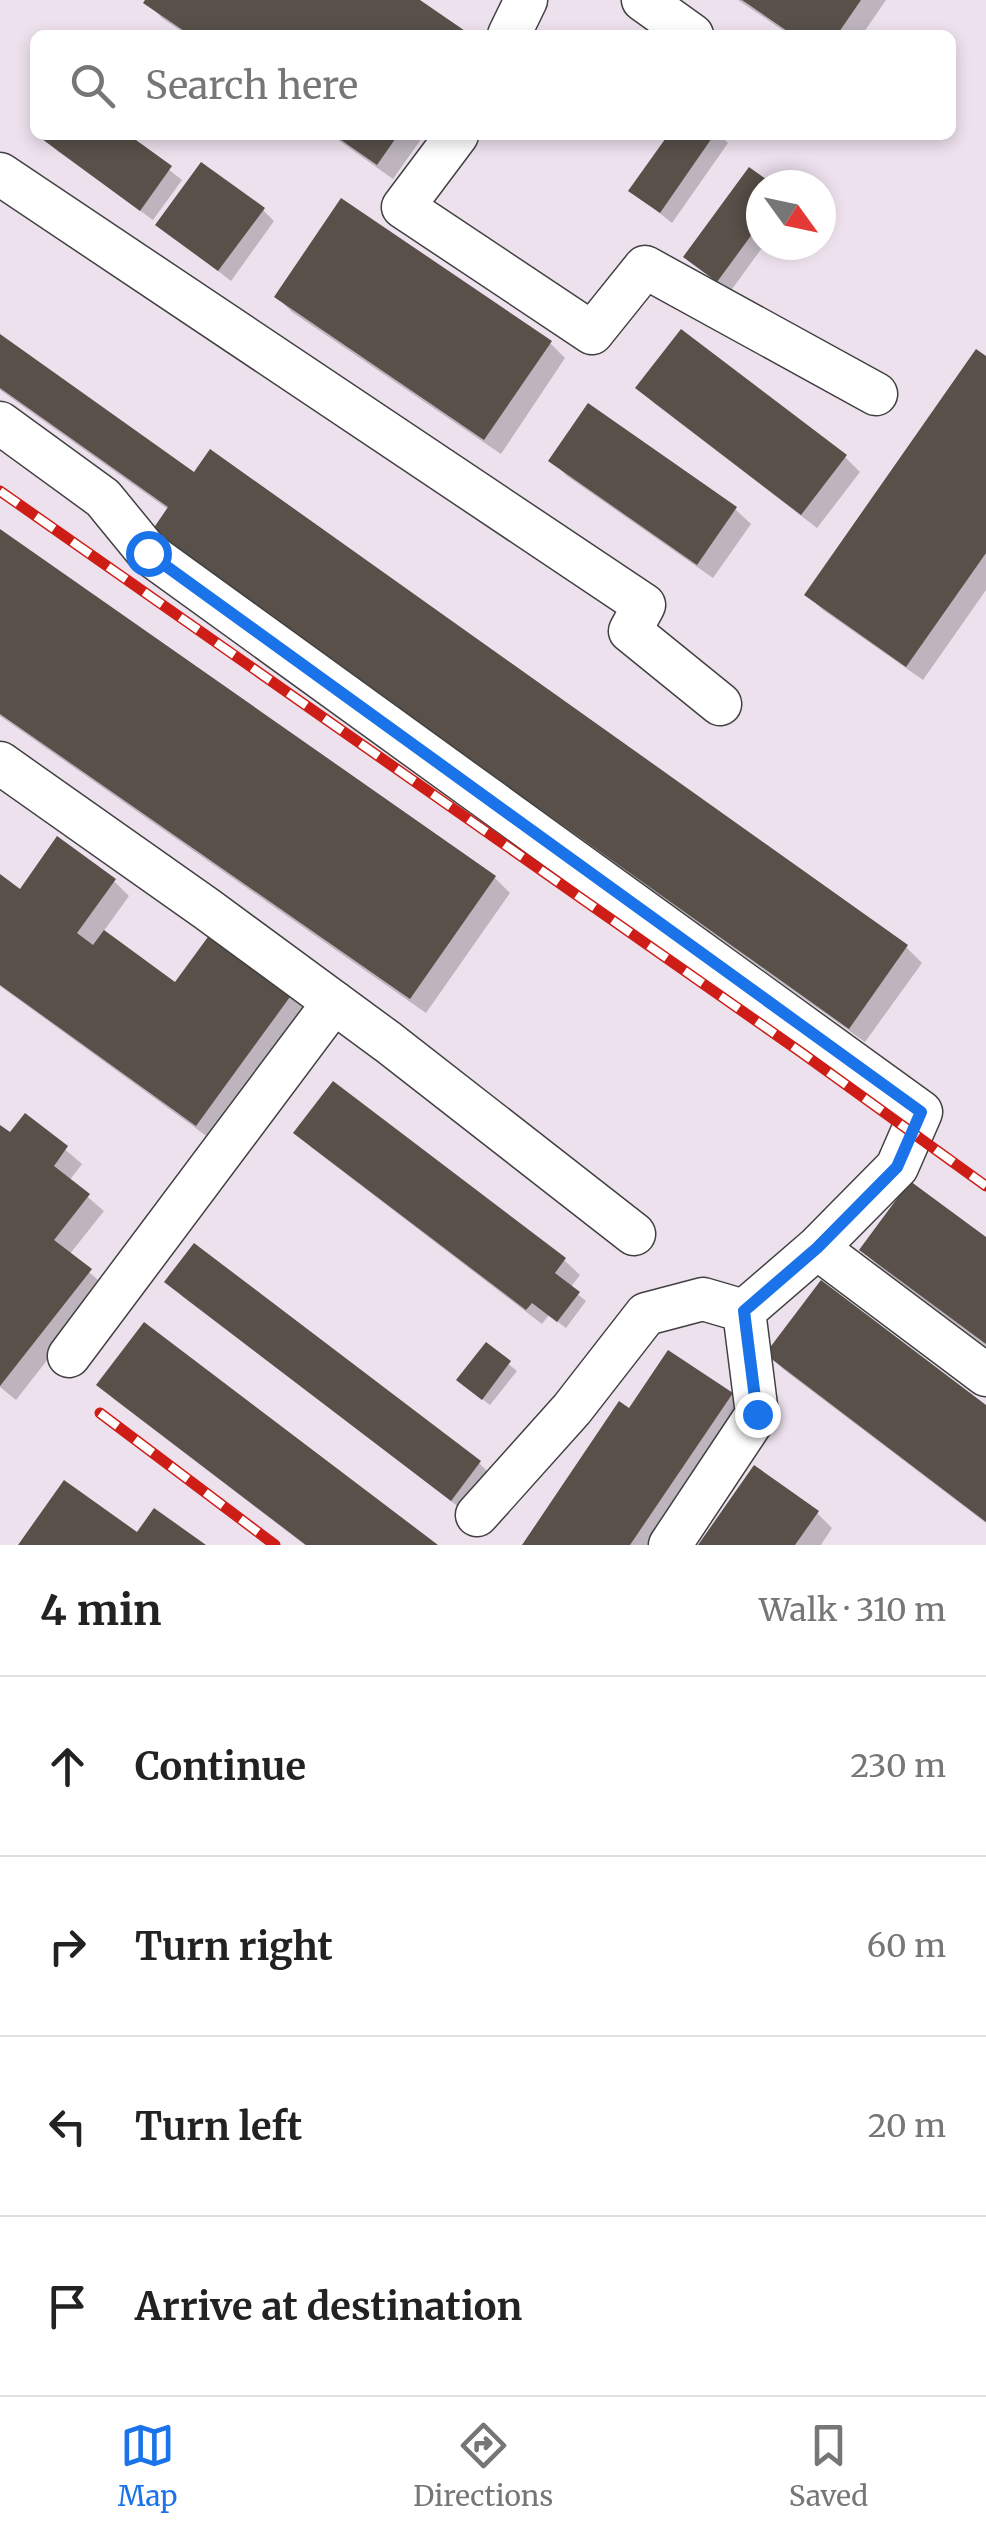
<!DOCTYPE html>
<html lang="en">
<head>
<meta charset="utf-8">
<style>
  body { margin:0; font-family:Merriweather,serif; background:#f2f2f2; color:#222 }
  .compass { position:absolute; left:746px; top:170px; width:90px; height:90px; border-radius:50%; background:#fff; box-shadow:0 5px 15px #0003; rotate:123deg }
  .stop { position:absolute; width:30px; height:30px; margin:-22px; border:8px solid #1a73e8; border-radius:50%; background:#fff }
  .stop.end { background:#1a73e8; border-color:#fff; box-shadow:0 2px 10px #0008 }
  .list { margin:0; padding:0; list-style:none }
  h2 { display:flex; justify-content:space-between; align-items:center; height:130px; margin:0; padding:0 40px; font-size:42px }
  h2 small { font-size:32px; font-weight:400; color:#767676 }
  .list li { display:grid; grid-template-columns:65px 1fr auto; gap:30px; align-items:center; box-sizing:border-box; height:180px; padding:0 40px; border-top:2px solid #e0e0e0 }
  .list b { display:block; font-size:38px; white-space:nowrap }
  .list em { font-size:32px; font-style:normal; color:#767676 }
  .icon { flex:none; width:55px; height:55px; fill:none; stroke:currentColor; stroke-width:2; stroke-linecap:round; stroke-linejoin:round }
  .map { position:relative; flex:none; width:986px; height:1545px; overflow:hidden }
  .search { position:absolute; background:#fff; box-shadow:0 5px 15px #0003; left:30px; right:30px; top:30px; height:110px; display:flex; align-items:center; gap:25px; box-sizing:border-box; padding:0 35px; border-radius:15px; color:#767676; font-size:38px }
  .sheet { height:850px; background:#fff }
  nav { display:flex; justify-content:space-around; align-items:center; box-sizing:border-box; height:140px; border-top:2px solid #e0e0e0; background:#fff; font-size:28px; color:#767676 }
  nav a { display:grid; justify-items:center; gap:5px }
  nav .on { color:#1a73e8 }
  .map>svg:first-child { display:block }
  .industrial { fill:#ede1ed; fill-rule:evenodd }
  .shadow { fill:#0003 }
  .building { fill:#585049 }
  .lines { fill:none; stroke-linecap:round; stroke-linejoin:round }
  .minor-casing { stroke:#414141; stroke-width:45 }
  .minor { stroke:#fff; stroke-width:42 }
  .rail-casing { stroke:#ce1d16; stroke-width:11 }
  .rail { stroke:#fff; stroke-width:8; stroke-dasharray:22; stroke-linecap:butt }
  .route { stroke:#1a73e8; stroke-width:12 }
</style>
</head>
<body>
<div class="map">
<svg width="986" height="1545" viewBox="0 0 986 1545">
  <rect width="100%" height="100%" fill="#fffdee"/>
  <path class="industrial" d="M0,0H986V1545H0ZM35,35H951V135H35ZM761,185H821V245H761Z"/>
  <path class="shadow" d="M148,0H416L466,35H187L162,18L147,2Z
    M738,0H886L862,35H790Z
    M47,135H125L182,180L153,220L56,150L45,139Z
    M331,135H424L393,179Z
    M671,135H720L728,143L672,223L632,191Z
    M750,170L770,185H761V245H764L730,292L687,257Z
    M263,210L274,221L231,281L158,225Z
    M277,297L550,343L565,358L501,454L292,312Z
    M0,337L194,475L906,947L922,963L865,1042L170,547L169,510L0,390Z
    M986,359V590L923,680L823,610L807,595Z
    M638,388L845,457L860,472L817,528L654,403Z
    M551,460L735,509L751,524L713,578L567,476Z
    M0,532L495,878L510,893L426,1013L0,716Z
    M0,877L20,892L114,881L129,896L103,932L176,985L213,934L308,1007L212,1140L0,986Z
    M26,1116L82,1164L69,1181L104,1211L69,1255L105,1286L16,1400L0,1387V1128L10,1136Z
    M296,1133L564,1260L580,1275L570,1288L586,1301L566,1328L549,1315L542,1324L312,1148Z
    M986,1240V1346L878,1266L862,1250Z
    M194,1246L479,1463L495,1479L468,1514L183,1297L167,1282Z
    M486,1346L517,1371L490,1405L467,1387Z
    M768,1354L986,1408V1523L783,1369Z
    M99,1385L433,1545H305L115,1400Z
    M731,1395L746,1410L656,1545H525L629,1411Z
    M817,1513L832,1528L821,1545H701Z"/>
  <path class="building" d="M145,0H420L471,35H190L143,3Z
    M742,0H861L837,35H793Z
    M44,135H129L172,166L140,211L42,139Z
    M334,135H398L377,165Z
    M668,135H714L660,213L628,191Z
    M201,162L265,208L218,271L155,225Z
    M749,167L774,185H761V222L717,282L683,257Z
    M341,198L552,341L484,440L274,297Z
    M681,329L847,455L801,515L635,388Z
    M0,334L194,472L210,449L908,945L849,1029L151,532L168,507L0,388Z
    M976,349L986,356V553L906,667L804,595Z
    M588,403L737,507L697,565L548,461Z
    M0,529L496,876L410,999L0,714Z
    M57,836L116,879L77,933L93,945L104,930L175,982L213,930L295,990L196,1126L0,985V874L20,889Z
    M333,1081L566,1258L555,1273L580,1292L557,1322L532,1303L526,1310L293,1133Z
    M25,1113L68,1146L54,1166L90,1194L54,1240L92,1269L0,1386V1125L10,1132Z
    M910,1181L986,1237V1344L859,1250Z
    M194,1243L481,1461L451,1501L164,1282Z
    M821,1280L986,1405V1522L765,1354Z
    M144,1322L438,1545H306L96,1385Z
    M486,1342L511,1361L482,1400L456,1380Z
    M668,1350L733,1393L630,1545H522L619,1401L629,1408Z
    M754,1465L819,1511L795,1545H698Z
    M64,1480L137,1532L154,1508L206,1545H18Z"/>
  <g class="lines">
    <g class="minor-casing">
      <path id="minor" d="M643,0L692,35
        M509,35L526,0
        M457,135L403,207L592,333L645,267L876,394
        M0,174L644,605L630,631L720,704
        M0,423L103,498L148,553L921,1112L897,1167L817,1248L744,1311L703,1299L646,1314L572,1409L477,1515
        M0,763L207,909L388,1042L634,1234
        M817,1248L986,1375
        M69,1356L334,1002
        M670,1545L757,1414L744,1311"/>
    </g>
    <use href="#minor" class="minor"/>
    <g class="rail-casing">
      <path id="rail" d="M0,491L802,1053L986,1186
        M100,1413L275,1545"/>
    </g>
    <use href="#rail" class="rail"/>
  </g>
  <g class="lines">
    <path class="route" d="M148,553L921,1112L897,1167L817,1248L744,1311L757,1414"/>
  </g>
</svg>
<svg class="compass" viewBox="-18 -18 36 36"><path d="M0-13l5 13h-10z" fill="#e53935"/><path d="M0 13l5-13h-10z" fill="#767676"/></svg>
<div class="stop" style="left:148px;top:553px"></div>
<div class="stop end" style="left:757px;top:1414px"></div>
<div class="search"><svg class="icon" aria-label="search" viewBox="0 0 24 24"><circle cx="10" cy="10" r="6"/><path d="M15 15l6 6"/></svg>Search here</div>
</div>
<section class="sheet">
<h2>4 min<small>Walk · 310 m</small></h2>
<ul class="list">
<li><svg class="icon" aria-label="ahead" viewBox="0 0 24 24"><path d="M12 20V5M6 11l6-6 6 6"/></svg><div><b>Continue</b></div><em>230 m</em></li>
<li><svg class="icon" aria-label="right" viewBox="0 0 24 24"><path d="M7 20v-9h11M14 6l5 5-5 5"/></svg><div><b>Turn right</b></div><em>60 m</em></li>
<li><svg class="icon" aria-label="left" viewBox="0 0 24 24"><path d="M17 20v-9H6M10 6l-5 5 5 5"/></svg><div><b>Turn left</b></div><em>20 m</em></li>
<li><svg class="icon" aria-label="arrive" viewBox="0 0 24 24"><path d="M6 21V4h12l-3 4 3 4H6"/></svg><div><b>Arrive at destination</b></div></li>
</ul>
</section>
<nav>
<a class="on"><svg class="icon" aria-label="map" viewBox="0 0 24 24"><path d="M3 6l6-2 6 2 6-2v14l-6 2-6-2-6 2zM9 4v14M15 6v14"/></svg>Map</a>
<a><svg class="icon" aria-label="directions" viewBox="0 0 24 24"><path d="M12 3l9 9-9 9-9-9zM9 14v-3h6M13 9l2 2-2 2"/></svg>Directions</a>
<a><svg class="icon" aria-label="saved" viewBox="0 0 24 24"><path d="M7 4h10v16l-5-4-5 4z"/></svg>Saved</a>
</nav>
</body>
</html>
